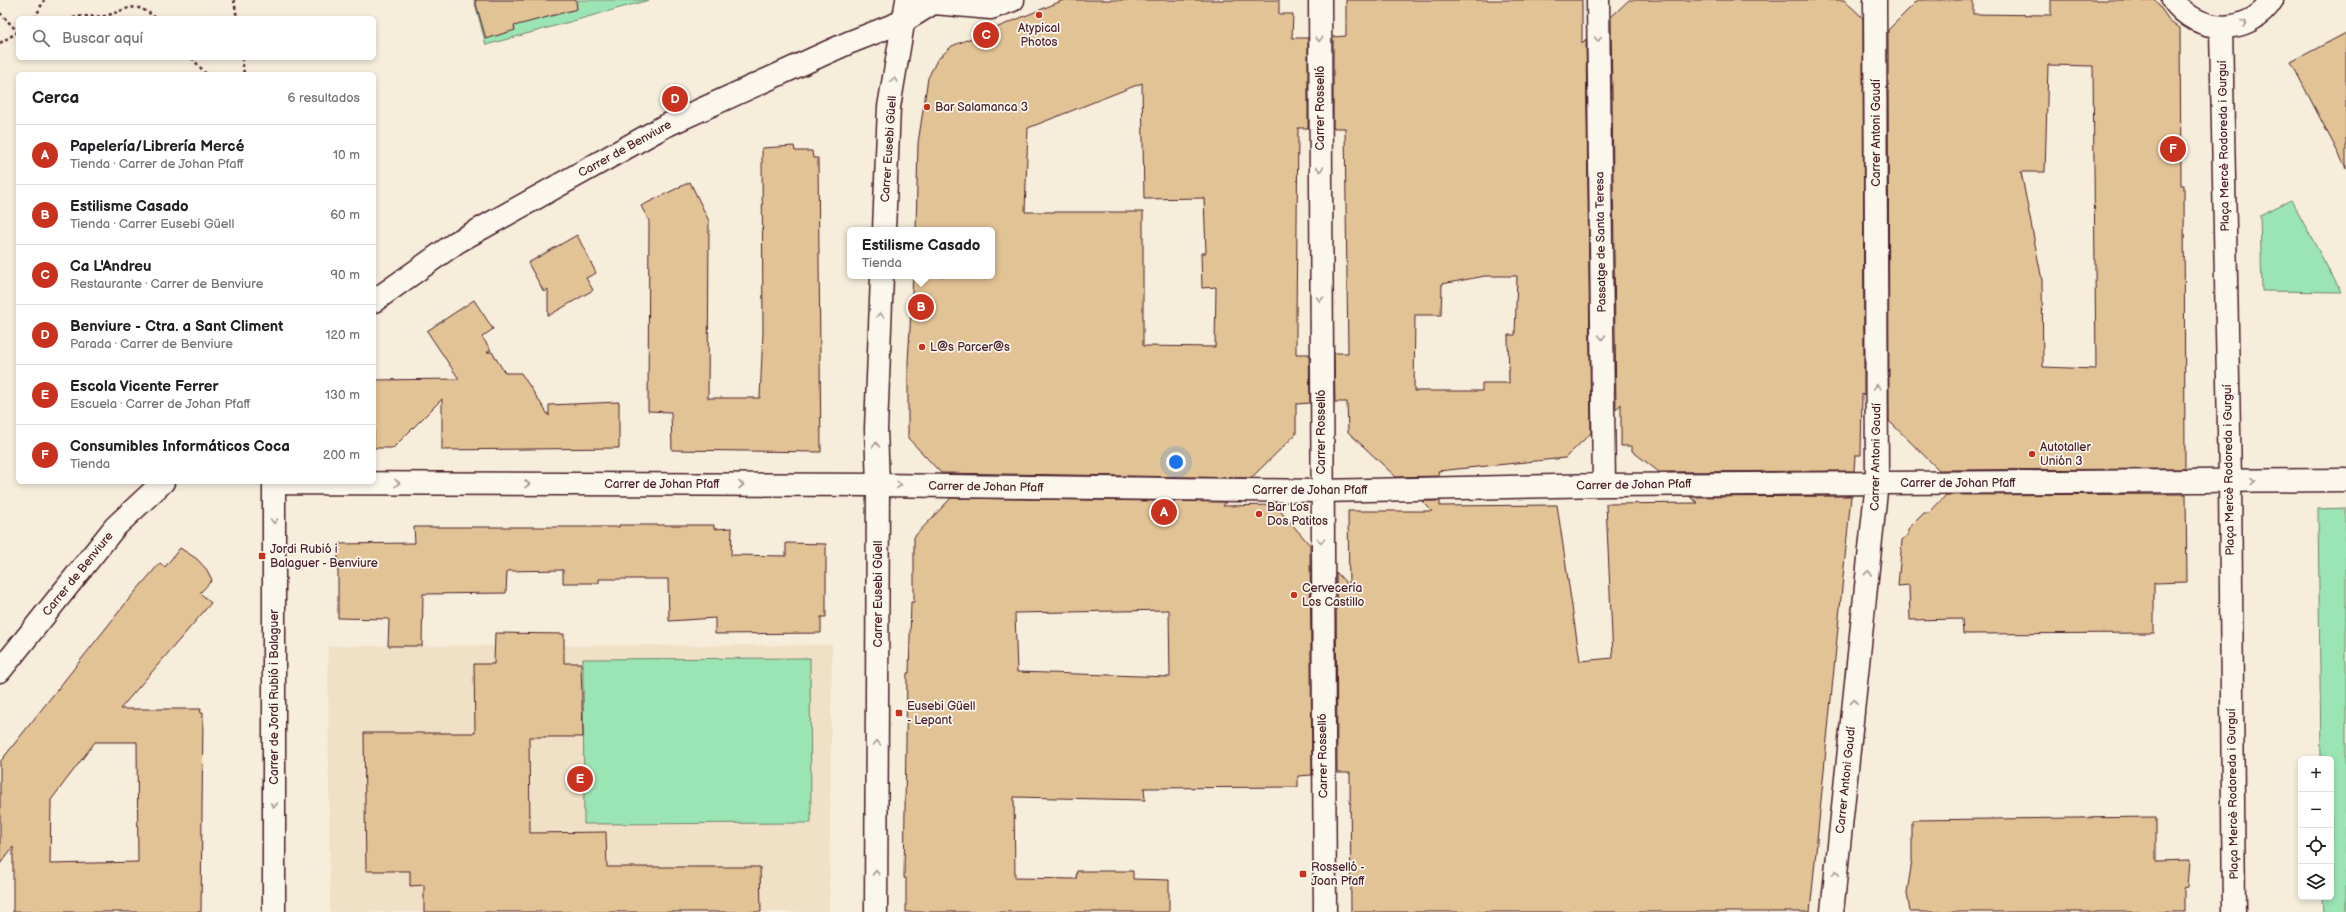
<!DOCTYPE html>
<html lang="es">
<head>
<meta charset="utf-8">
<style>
  body { margin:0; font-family:"Balsamiq Sans",sans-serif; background:#f6f6f6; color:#202124 }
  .controls { position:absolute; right:12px; bottom:12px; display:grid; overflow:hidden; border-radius:6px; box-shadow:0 2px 6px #0003 }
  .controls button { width:36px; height:36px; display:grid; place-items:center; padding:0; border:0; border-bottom:1px solid #e0e0e0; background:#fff; color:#202124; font:20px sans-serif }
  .you { position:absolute; left:1176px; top:462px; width:14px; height:14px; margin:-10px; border:3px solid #fff; border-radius:50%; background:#1a73e8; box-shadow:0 0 0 6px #1a73e833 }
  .badge { display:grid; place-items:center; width:26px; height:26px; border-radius:50%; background:#c8321e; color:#fff; font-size:13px; font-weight:700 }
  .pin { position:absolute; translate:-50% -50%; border:2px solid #fff; box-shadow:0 1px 4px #0006 }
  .popup { position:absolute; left:847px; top:227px; width:148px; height:52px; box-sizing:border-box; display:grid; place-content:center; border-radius:6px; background:#fff; filter:drop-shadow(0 1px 3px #0005); font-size:13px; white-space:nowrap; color:#757577 }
  .popup b { font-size:15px; color:#202124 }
  .popup::after { content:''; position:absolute; left:50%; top:100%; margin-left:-8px; border:8px solid transparent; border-top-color:#fff }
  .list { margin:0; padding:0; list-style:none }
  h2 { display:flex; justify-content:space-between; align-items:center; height:52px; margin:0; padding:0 16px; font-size:17px }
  h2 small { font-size:13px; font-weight:400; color:#757577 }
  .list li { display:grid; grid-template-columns:26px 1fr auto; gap:12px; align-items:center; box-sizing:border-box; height:60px; padding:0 16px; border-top:1px solid #e0e0e0 }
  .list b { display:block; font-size:15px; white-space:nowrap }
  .list p { margin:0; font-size:13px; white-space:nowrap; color:#757577 }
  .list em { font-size:13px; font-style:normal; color:#757577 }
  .icon { flex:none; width:22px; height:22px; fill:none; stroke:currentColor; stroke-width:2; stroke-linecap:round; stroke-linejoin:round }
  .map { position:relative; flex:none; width:2346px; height:912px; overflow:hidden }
  .search { position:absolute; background:#fff; box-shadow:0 2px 6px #0003; left:16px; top:16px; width:360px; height:44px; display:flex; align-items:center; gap:10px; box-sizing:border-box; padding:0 14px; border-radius:6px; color:#757577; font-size:15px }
  .panel { position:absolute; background:#fff; box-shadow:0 2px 6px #0003; left:16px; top:72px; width:360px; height:412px; border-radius:6px }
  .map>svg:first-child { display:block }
  .built { fill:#f0e0c6 }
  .green { fill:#9be4b3; stroke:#72826f }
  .building { fill:#e2c395; stroke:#4a1f2b; fill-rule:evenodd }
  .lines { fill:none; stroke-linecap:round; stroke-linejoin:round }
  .pedestrian-casing { stroke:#4a1f2b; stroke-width:25 }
  .minor-casing { stroke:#4a1f2b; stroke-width:25 }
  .tertiary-casing { stroke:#4a1f2b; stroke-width:25 }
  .path { stroke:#4a1f2b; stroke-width:2.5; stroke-dasharray:3 3; stroke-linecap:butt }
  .pedestrian { stroke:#fbf7ec; stroke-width:22 }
  .minor { stroke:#fbf7ec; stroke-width:22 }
  .tertiary { stroke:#fbf7ec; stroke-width:22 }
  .oneway { stroke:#ab9695 }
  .poi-dot { fill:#c8321e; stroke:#fbf7ec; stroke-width:1.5 }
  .labels { text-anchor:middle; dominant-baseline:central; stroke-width:3.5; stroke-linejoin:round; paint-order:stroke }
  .poi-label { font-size:12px; fill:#4a1f2b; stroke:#fbf7ec; text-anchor:start }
  .street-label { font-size:12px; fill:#4a1f2b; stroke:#fbf7ec }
</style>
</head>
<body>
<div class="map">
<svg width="2346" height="912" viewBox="0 0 2346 912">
  <rect width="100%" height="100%" fill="#f6eddb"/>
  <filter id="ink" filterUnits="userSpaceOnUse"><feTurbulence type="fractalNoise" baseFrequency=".025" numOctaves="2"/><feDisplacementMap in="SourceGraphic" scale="8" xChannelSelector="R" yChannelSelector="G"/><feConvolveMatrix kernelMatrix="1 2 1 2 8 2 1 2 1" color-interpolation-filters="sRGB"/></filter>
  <g filter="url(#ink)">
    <path class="built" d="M832,645L829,912H330L328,646Z"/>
    <path class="green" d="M474,0H649L486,45Z
      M2291,200L2341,292L2262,291L2260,215Z
      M2346,508V912H2324L2323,897H2331V759H2321L2318,509Z
      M810,658L811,823L584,824L583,659Z"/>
    <path class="building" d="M475,0H576L577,9L514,26L515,30L486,39Z
      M1064,0H1279V14H1293L1292,38H1308V128H1298L1296,321V354H1309L1310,403L1296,404V434L1251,478L941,473L908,438V362L913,276H992V230H916L918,143L928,78L937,60L952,46ZM1142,83L1144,199L1204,198L1206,253H1201L1202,288L1216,287L1215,347L1143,346V212H1025L1028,128Z
      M1346,0H1582V43L1586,39L1591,433L1565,458L1438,471L1439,476L1396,477L1348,432L1347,402H1335L1334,353H1348L1345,128H1333V37L1346,36ZM1485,276H1517L1515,335H1508L1509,383H1482V391H1414L1415,315H1441L1442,284Z
      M1629,0H1844L1863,18L1864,396L1862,394L1861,455H1855L1854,471L1659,472L1632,451V446H1621V404L1616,410L1611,17Z
      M1918,0H1973V14L2051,15V0H2155L2169,20L2180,28L2181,185H2184L2185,469L1939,470L1889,421L1888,30ZM2048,65L2093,66L2096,369L2043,367L2042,280L2021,172H2045Z
      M2346,33V168L2291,62Z
      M794,146L795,151H812L813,158H818L821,452L672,450L671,412L648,411L649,221L641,206L690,182L709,221L708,398H760L763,332L762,148Z
      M577,235L596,273L586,278L593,290L548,316V289L544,292L528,263Z
      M474,300L493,329L482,337L491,350L487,352H492L505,373H521L549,416V405L619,402V448L442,450V399L393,448H374V380L459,379L427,331Z
      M2186,494L2187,582L2154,583V633L1963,634L1962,619L1910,620L1909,585L1898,586L1902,540L1908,535V529L1924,513H1929L1946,495Z
      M1851,496L1810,912H1351L1350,773H1337L1336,572L1349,586L1348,511H1432L1422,501H1440V506L1557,505L1580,661L1613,658L1606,504L1698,503L1690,497Z
      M951,498L1226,502L1223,506L1275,505L1310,545L1312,775L1298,776V787L1144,788L1145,800L1014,797L1015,878L1076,879L1077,871H1133V879L1169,880V912H906V878H904L907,673H909L911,602H914V537ZM1169,610L1170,677L1017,672L1015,613Z
      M619,525H714V529L732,528L731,555L786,556V543L826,544V617H821V633L715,634V618L669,621L668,579H599V583H563V570L507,571L506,593L423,594L422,646H388L389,619L338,618V544L415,543L414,527H619Z
      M180,548L197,559L207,570L212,580L200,593L211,603L120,709H201L200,713H203L201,912H13V847L0,864V762L129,599L160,563L165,567ZM95,742H137L138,862L50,864L51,800Z
      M495,633L564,634V663H581L583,737H529L530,833L606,832L607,867H760L761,912H424V885L410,886V871H366L364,733H475L474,664H494Z
      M2156,817V861L2190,860L2188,887L2184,888V912H1910L1907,893L1912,860V820Z"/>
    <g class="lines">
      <g class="pedestrian-casing">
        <path id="pedestrian" d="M2221,28L2230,481L2234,912"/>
      </g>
      <g class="minor-casing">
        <path id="minor" d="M1320,0L1325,912
          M1598,0L1604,485
          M2173,0C2197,34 2249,37 2272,0
          M934,3L991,8L1013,0
          M374,301L457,242L665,126L848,43L904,21L938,0
          M274,482V912
          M274,483L878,485L1321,491L1604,485L2346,480
          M0,671L115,527L163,482
          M1832,912L1877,482L1875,0"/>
      </g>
      <g class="tertiary-casing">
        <path id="tertiary" d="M884,230L889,107L907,0
          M876,912L878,485L876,429L882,276"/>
      </g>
      <path class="path" d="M234,0L237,18
        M0,13L18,32
        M35,18L44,0
        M73,18C84,14 95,18 105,16C130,9 133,0 156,18
        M0,43L18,32
        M192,58L206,74
        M242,58L244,74"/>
      <use href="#pedestrian" class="pedestrian"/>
      <use href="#minor" class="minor"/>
      <use href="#tertiary" class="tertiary"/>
    </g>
    <defs><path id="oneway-chevron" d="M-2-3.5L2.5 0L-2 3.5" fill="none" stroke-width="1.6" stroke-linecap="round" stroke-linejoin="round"/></defs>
    <g class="oneway">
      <use href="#oneway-chevron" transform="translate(2244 23) rotate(-20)"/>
      <use href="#oneway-chevron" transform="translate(1319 39) rotate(90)"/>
      <use href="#oneway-chevron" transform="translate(1598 39) rotate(89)"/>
      <use href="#oneway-chevron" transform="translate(894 80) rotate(-80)"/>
      <use href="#oneway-chevron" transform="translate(1320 169) rotate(90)"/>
      <use href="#oneway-chevron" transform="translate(1320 299) rotate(90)"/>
      <use href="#oneway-chevron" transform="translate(880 315) rotate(-88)"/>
      <use href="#oneway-chevron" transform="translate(1602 337) rotate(89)"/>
      <use href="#oneway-chevron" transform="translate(1877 387) rotate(-90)"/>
      <use href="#oneway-chevron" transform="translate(876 445) rotate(-92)"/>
      <use href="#oneway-chevron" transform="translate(2253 481) rotate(-1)"/>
      <use href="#oneway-chevron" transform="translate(397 483)"/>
      <use href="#oneway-chevron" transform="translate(527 484)"/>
      <use href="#oneway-chevron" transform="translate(741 485)"/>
      <use href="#oneway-chevron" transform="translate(899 485) rotate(2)"/>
      <use href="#oneway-chevron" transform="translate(274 521) rotate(90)"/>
      <use href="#oneway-chevron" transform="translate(1321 541) rotate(89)"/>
      <use href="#oneway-chevron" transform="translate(1868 573) rotate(-84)"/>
      <use href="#oneway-chevron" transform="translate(1854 702) rotate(-84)"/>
      <use href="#oneway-chevron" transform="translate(877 743) rotate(-90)"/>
      <use href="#oneway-chevron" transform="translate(274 805) rotate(90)"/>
      <use href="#oneway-chevron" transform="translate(876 873) rotate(-90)"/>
      <use href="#oneway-chevron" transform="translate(1836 873) rotate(-84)"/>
    </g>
  </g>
  <g class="poi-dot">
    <circle cx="1039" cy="15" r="4"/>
    <circle cx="927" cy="107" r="4"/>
    <circle cx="922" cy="347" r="4"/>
    <circle cx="2032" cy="454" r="4"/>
    <circle cx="1259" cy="514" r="4"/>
    <rect x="258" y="552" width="8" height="8" rx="2"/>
    <circle cx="1294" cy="595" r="4"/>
    <rect x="895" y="709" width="8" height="8" rx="2"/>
    <rect x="1299" y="870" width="8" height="8" rx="2"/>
  </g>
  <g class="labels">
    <g class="poi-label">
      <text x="1039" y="28" text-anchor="middle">Atypical<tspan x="1039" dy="14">Photos</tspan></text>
      <text x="935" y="107">Bar Salamanca 3</text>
      <text x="930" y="347">L@s Parcer@s</text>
      <text x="2040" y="447">Autotaller<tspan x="2040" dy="14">Unión 3</tspan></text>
      <text x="1267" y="507">Bar Los<tspan x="1267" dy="14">Dos Patitos</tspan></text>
      <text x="270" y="549">Jordi Rubió i<tspan x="270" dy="14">Balaguer - Benviure</tspan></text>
      <text x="1302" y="588">Cervecería<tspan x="1302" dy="14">Los Castillo</tspan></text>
      <text x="907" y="706">Eusebi Güell<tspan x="907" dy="14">- Lepant</tspan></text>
      <text x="1311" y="867">Rosselló -<tspan x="1311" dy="14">Joan Pfaff</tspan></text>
    </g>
    <g class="street-label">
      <text transform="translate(1320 108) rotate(-90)">Carrer Rosselló</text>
      <text transform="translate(1876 133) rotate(-90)">Carrer Antoni Gaudí</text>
      <text transform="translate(2224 146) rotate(-91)">Plaça Mercè Rodoreda i Gurguí</text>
      <text transform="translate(625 149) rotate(-29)">Carrer de Benviure</text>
      <text transform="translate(889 149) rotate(-86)">Carrer Eusebi Güell</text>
      <text transform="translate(1601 242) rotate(-91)">Passatge de Santa Teresa</text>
      <text transform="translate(1321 432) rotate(-90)">Carrer Rosselló</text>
      <text transform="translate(1876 457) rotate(-89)">Carrer Antoni Gaudí</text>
      <text transform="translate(2229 470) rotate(-91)">Plaça Mercè Rodoreda i Gurguí</text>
      <text x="1958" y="483">Carrer de Johan Pfaff</text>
      <text x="662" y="484">Carrer de Johan Pfaff</text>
      <text transform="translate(1634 485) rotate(-1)">Carrer de Johan Pfaff</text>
      <text transform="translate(986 487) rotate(1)">Carrer de Johan Pfaff</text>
      <text x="1310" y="490">Carrer de Johan Pfaff</text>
      <text transform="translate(78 574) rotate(-51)">Carrer de Benviure</text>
      <text transform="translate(878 594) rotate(-90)">Carrer Eusebi Güell</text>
      <text transform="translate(274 697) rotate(-90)">Carrer de Jordi Rubió i Balaguer</text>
      <text transform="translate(1323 756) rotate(-91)">Carrer Rosselló</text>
      <text transform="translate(1846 780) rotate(-84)">Carrer Antoni Gaudí</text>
      <text transform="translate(2233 794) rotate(-91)">Plaça Mercè Rodoreda i Gurguí</text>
    </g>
  </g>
</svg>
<div class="controls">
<button>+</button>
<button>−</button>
<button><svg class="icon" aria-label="locate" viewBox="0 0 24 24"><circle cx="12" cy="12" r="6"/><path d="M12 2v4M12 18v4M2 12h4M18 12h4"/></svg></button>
<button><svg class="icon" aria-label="layers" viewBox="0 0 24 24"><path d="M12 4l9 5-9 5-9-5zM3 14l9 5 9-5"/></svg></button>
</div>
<div class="you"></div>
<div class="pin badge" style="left:1164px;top:512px">A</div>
<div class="pin badge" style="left:921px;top:307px">B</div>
<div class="popup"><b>Estilisme Casado</b>Tienda</div>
<div class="pin badge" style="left:986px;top:35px">C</div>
<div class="pin badge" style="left:675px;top:99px">D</div>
<div class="pin badge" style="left:580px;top:779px">E</div>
<div class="pin badge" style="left:2173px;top:149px">F</div>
<div class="search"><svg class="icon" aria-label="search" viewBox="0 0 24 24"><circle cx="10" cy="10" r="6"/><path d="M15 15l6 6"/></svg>Buscar aquí</div>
<section class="panel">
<h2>Cerca<small>6 resultados</small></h2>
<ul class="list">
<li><span class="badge">A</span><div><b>Papelería/Librería Mercé</b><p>Tienda · Carrer de Johan Pfaff</p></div><em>10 m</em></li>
<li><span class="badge">B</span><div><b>Estilisme Casado</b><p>Tienda · Carrer Eusebi Güell</p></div><em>60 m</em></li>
<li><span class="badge">C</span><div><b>Ca L'Andreu</b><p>Restaurante · Carrer de Benviure</p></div><em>90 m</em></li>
<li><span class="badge">D</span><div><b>Benviure - Ctra. a Sant Climent</b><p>Parada · Carrer de Benviure</p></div><em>120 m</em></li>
<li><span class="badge">E</span><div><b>Escola Vicente Ferrer</b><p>Escuela · Carrer de Johan Pfaff</p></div><em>130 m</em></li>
<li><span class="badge">F</span><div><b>Consumibles Informáticos Coca</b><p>Tienda</p></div><em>200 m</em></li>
</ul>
</section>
</div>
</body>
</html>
